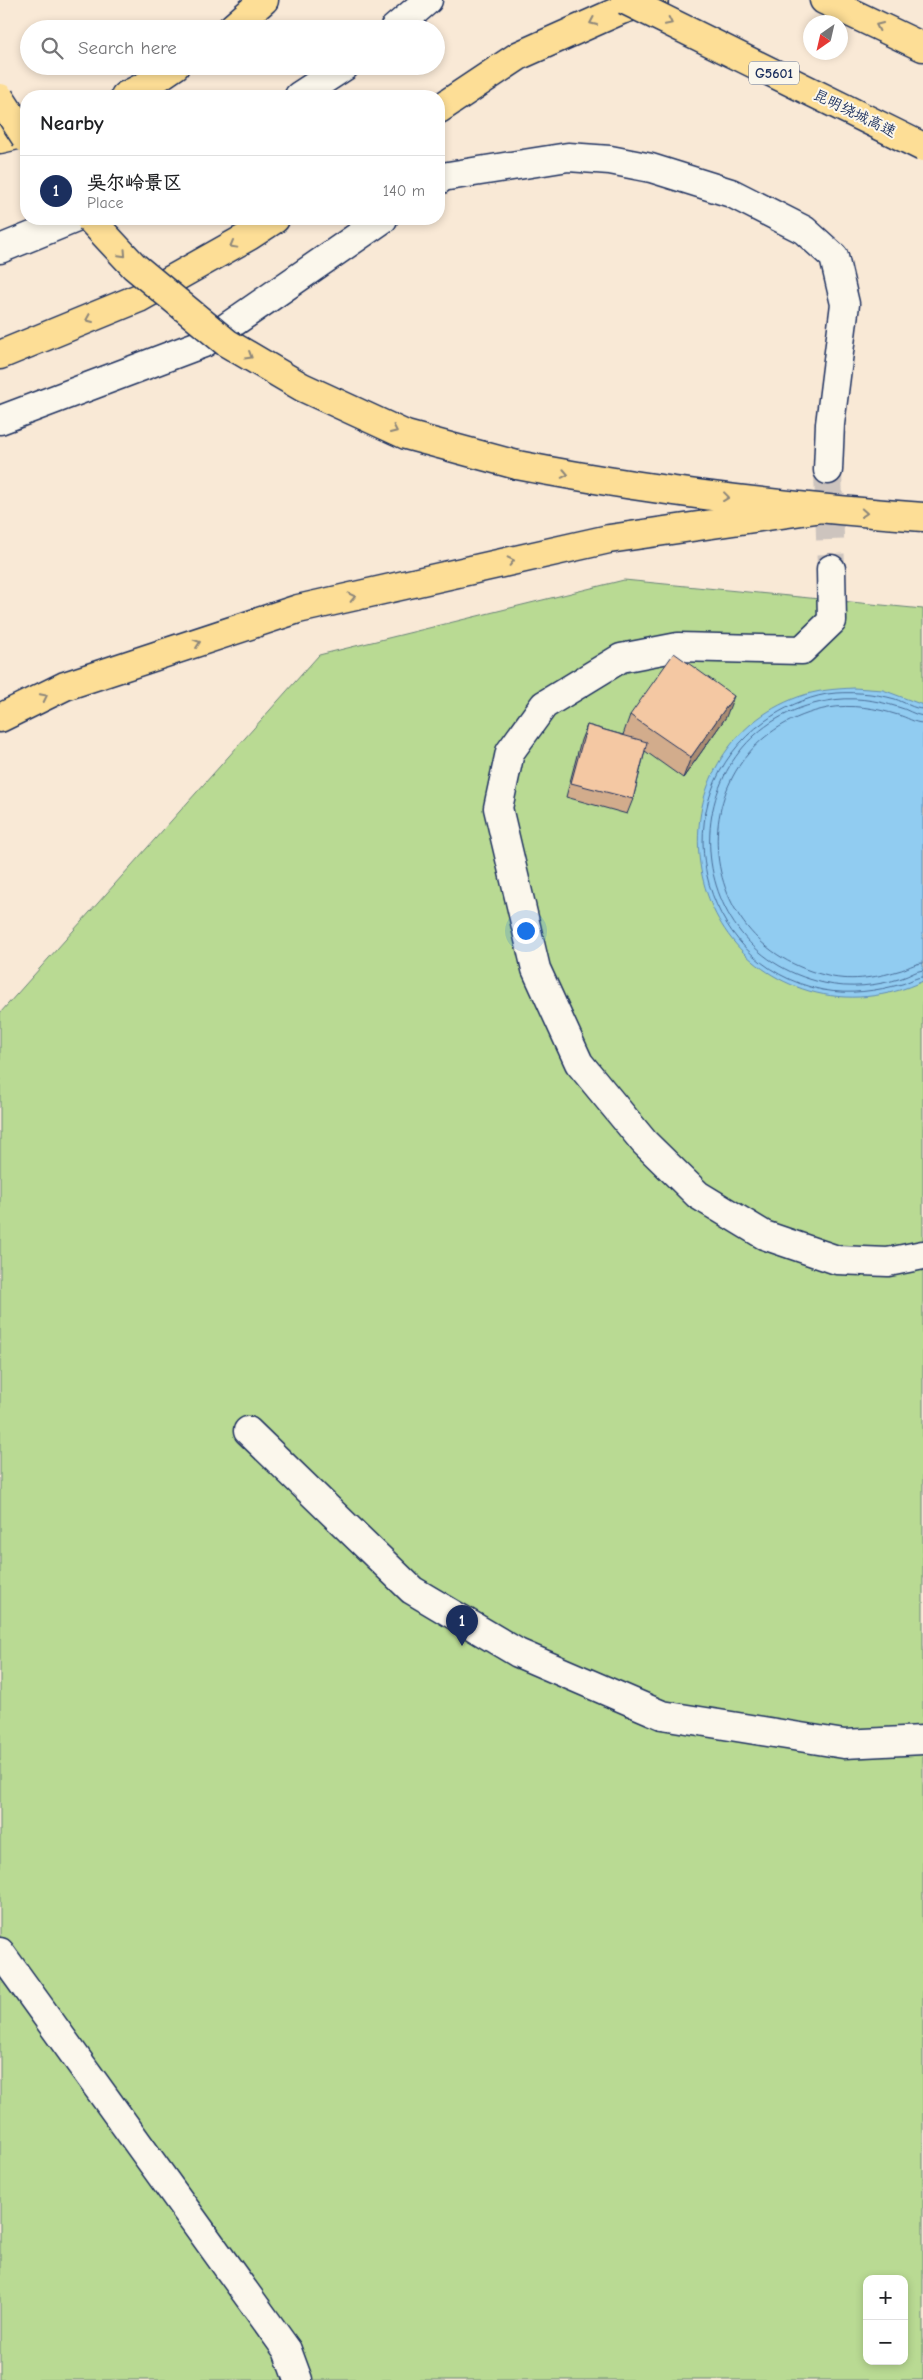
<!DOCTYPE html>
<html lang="en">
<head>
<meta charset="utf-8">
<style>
  body { margin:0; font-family:"Comic Neue","LXGW WenKai TC",sans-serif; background:#f6f6f6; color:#202124 }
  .controls { position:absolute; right:15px; bottom:15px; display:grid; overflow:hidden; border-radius:10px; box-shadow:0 2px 8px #0003 }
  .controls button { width:45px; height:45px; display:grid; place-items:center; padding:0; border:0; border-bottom:1px solid #e0e0e0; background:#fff; color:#202124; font:25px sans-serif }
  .compass { position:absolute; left:803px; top:15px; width:45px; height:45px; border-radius:50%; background:#fff; box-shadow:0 2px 8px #0003; rotate:214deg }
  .you { position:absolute; left:525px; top:930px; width:18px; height:18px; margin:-12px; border:4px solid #fff; border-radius:50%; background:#1a73e8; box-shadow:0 0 0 8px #1a73e833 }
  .badge { display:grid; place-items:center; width:32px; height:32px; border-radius:50%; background:#1b2f5e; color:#fff; font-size:16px; font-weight:700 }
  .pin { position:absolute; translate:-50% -41px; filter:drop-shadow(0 1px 2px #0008) }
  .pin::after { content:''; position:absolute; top:26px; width:18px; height:15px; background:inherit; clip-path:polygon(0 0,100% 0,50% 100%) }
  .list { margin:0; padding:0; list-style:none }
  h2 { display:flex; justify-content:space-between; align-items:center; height:65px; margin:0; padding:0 20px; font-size:21px }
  h2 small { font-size:16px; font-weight:400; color:#757577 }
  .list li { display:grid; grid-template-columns:32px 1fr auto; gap:15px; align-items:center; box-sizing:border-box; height:70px; padding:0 20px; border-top:1px solid #e0e0e0 }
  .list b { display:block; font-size:19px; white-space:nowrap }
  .list p { margin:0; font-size:16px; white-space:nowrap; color:#757577 }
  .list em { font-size:16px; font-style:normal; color:#757577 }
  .icon { flex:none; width:28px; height:28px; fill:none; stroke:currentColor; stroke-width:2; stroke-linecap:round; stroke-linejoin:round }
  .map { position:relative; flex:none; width:923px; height:2380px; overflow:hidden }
  .search { position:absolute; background:#fff; box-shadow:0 2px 8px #0003; left:20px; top:20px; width:425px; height:55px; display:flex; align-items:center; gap:12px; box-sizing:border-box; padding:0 18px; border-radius:28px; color:#757577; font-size:19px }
  .panel { position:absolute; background:#fff; box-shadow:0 2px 8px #0003; left:20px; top:90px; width:425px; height:135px; border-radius:20px }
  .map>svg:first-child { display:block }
  .park { fill:#b9da93; stroke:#6a8478; fill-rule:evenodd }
  .water { fill:#91ccf1; stroke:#628db6 }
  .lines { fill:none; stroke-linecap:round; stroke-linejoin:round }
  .shore { stroke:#4a6e99; stroke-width:1 }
  .minor-tunnel { stroke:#cdc4be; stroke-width:28; stroke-dasharray:28 14; stroke-linecap:butt }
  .minor-casing { stroke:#1b2f5e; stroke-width:31 }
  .highway-casing { stroke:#1b2f5e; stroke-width:31 }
  .minor { stroke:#fbf7ec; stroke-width:28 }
  .highway { stroke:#fdde96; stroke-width:28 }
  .highway-bridge-casing { stroke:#1b2f5e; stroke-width:31; stroke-linecap:butt }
  .highway-bridge { stroke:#fdde96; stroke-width:28 }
  .wall { fill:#d2ac8c; stroke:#1b2f5e }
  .shaded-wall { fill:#ab8c72; stroke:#1b2f5e }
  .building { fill:#f4c8a3; stroke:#1b2f5e }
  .oneway { stroke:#8c867a }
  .labels { text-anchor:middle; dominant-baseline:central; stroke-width:4; stroke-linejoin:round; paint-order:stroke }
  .shield { fill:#fbf7ec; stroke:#5e6b89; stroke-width:1 }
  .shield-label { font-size:14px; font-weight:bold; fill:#1b2f5e }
  .street-label { font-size:15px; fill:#1b2f5e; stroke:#fbf7ec }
</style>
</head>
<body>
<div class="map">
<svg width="923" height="2380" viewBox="0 0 923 2380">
  <rect width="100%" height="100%" fill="#f9e9d6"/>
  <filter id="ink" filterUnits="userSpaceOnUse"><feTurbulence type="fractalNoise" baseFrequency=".02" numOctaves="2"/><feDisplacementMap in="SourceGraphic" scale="10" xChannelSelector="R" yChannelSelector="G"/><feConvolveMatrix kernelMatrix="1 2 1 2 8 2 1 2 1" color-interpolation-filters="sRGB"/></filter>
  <g filter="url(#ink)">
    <path class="park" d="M624,580L923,609V2380H0V1013L319,655ZM867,2279H904V2361H867Z"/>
    <path class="water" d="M854,688L883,690L923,705V981C887,998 847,1002 809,991C668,949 659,748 798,697C817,690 835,689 854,688Z"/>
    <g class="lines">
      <path class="shore" d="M923,709C914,709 904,702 895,699C874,693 849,691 827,694C805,698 783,708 765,721C659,796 696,965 823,990C850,995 876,991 902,984C909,982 916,977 923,977
        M923,716C914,715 907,709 898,707C876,700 851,696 827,701C672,728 670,949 824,983C849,989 877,986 902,978C909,976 915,971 923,970
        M923,723C914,723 907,717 898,715C876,708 851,704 828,708C681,738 681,939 824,975C848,982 875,978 898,971C907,969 914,963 923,963"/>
      <path class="minor-tunnel" d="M828,470L831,569"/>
      <g class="minor-casing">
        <path id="minor" d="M394,29L428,0
          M299,96L345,66
          M439,180L442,177L568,157L610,160L651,168L731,193L804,230L834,257L845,304L830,424L828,470
          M0,249L74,219
          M0,420L204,343L383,219
          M831,569L832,621L802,650L678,647L621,658L544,705L510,752L498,808L536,969L579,1063L644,1142L698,1195L764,1235L837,1260L888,1262L923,1255
          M248,1431L412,1590L518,1653L662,1715L844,1744L923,1740
          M0,1952L287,2350L298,2380"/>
      </g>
      <g class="highway-casing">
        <path id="highway" d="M824,0L923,47
          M231,29L264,0
          M125,96L147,85L175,66
          M439,109L520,55L621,10L654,0
          M0,139L26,133
          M0,355L139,298L249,236L275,219
          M517,465C651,491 787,507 923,517
          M0,718L65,686L298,609L609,539L816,509"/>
      </g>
      <use href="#minor" class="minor"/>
      <use href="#highway" class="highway"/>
      <g class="highway-bridge-casing">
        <path id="highway-bridge" d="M625,0L923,147
          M0,98L26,138
          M90,219L134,266L227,343L302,387L406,435L517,465"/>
      </g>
      <use href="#highway-bridge" class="highway-bridge"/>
    </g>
    <path class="wall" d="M630,715L726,717L683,778L645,751L633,799L627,814L566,797L581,740L587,725L623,735Z"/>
    <path class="shaded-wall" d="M734,696L726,717L683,778L691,757Z"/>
    <path class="building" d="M674,653L734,696L691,757L630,715Z
      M587,725L647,742L633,799L571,783Z"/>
    <defs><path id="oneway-chevron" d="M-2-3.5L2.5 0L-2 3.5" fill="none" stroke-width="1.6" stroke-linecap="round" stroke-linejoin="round" transform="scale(1.25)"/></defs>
    <g class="oneway">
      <use href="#oneway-chevron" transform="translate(593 22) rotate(156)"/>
      <use href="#oneway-chevron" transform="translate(669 22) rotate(26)"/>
      <use href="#oneway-chevron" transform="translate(879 26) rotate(-155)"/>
      <use href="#oneway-chevron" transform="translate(233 245) rotate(151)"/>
      <use href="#oneway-chevron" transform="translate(123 254) rotate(47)"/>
      <use href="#oneway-chevron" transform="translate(89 319) rotate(157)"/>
      <use href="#oneway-chevron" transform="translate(249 356) rotate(31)"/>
      <use href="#oneway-chevron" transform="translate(394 430) rotate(25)"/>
      <use href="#oneway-chevron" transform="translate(565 474) rotate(11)"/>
      <use href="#oneway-chevron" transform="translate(726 497) rotate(7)"/>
      <use href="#oneway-chevron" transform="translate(864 513) rotate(4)"/>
      <use href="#oneway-chevron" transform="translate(511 561) rotate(-13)"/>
      <use href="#oneway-chevron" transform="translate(352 597) rotate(-13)"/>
      <use href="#oneway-chevron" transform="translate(197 643) rotate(-19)"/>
      <use href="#oneway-chevron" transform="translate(44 697) rotate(-26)"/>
    </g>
  </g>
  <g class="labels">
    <rect class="shield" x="749" y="61.5" width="50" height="23" rx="4"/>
    <g class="shield-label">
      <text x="774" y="73">G5601</text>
    </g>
    <g class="street-label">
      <text transform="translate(855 113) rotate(26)">昆明绕城高速</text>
    </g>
  </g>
</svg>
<div class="controls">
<button>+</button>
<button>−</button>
</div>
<svg class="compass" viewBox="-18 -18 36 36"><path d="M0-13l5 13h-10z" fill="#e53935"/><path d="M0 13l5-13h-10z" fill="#757577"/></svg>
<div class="you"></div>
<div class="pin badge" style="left:462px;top:1646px">1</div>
<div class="search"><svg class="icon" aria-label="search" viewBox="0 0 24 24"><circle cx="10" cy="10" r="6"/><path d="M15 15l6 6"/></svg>Search here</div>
<section class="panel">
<h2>Nearby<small></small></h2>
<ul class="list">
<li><span class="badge">1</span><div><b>吴尔岭景区</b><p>Place</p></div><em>140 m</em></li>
</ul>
</section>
</div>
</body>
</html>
